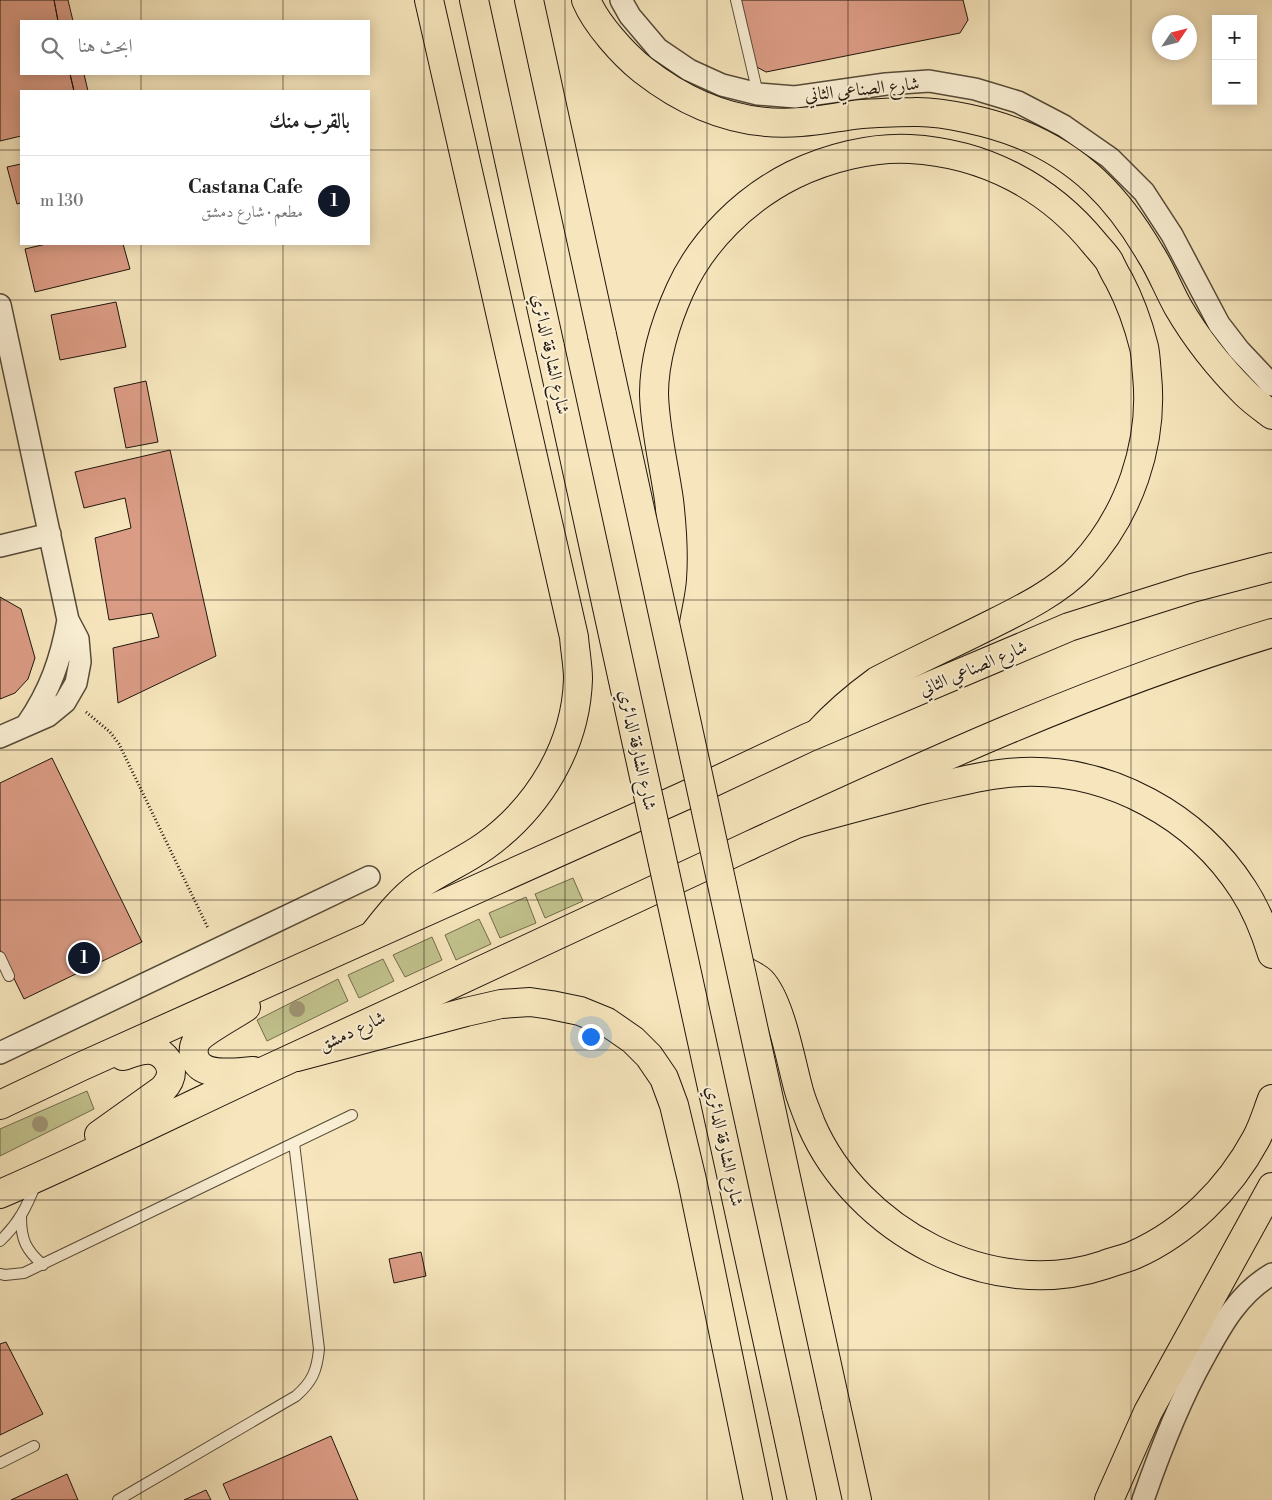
<!DOCTYPE html>
<html lang="ar">
<head>
<meta charset="utf-8">
<style>
	:root { --surface:#fff; --page:#f2f2f2; --text:#222; --muted:#767676; --line:#e0e0e0; --accent:#111827 }
	body { margin:0; font-family:"Libre Bodoni",Amiri,serif; background:var(--page); color:var(--text); direction:rtl }
	.controls { position:absolute; right:15px; top:15px; display:grid; overflow:hidden; border-radius:0px; box-shadow:0 2px 12px #0003 }
	.controls button { width:45px; height:45px; display:grid; place-items:center; padding:0; border:0; border-bottom:1px solid var(--line); background:var(--surface); color:var(--text); font:25px sans-serif }
	.compass { position:absolute; left:1152px; top:15px; width:45px; height:45px; border-radius:50%; background:var(--surface); box-shadow:0 2px 12px #0003; rotate:55deg }
	.you { position:absolute; left:590px; top:1036px; width:18px; height:18px; margin:-12px; border:4px solid #fff; border-radius:50%; background:#1a73e8; box-shadow:0 0 0 8px #1a73e833 }
	.badge { display:grid; place-items:center; width:32px; height:32px; border-radius:50%; background:var(--accent); color:#fff; font-size:16px; font-weight:700 }
	.pin { position:absolute; translate:-50% -50%; border:2px solid #fff; box-shadow:0 1px 5px #0006 }
	.list { margin:0; padding:0; list-style:none }
	h2 { display:flex; justify-content:space-between; align-items:center; height:65px; margin:0; padding:0 20px; font-size:21px }
	h2 small { font-size:16px; font-weight:400; color:var(--muted) }
	.list li { display:grid; grid-template-columns:32px 1fr auto; gap:15px; align-items:center; box-sizing:border-box; height:90px; padding:0 20px; border-top:1px solid var(--line) }
	.list b { display:block; font-size:19px; white-space:nowrap }
	.list p { margin:0; font-size:16px; white-space:nowrap; color:var(--muted) }
	.list em { font-size:16px; font-style:normal; color:var(--muted) }
	.icon { flex:none; width:28px; height:28px; fill:none; stroke:currentColor; stroke-width:2; stroke-linecap:round; stroke-linejoin:round }
	.map { position:relative; flex:none; width:1272px; height:1500px; overflow:hidden; direction:ltr }
	.search { position:absolute; background:var(--surface); box-shadow:0 2px 12px #0003; left:20px; top:20px; width:350px; height:55px; display:flex; align-items:center; gap:12px; box-sizing:border-box; padding:0 18px; border-radius:0px; color:var(--muted); font-size:19px }
	.panel { position:absolute; background:var(--surface); box-shadow:0 2px 12px #0003; left:20px; top:90px; width:350px; height:155px; border-radius:0px; direction:rtl }
	.map>svg:first-child { display:block }
</style>
</head>
<body>
<div class="map">
<svg width="1272" height="1500" viewBox="0 0 1272 1500">
	<rect width="100%" height="100%" fill="#f7e6bd"/>
	<filter id="stains"><feTurbulence type="fractalNoise" baseFrequency=".004" numOctaves="4"/><feColorMatrix values="0 0 0 0 .2 0 0 0 0 .09 0 0 0 0 .02 0 0 0 .5 -.17"/></filter>
	<radialGradient id="worn" r=".72"><stop offset=".6" stop-color="#630" stop-opacity="0"/><stop offset="1" stop-color="#630" stop-opacity=".3"/></radialGradient>
	<path fill="#c2c38e" stroke="#726d4d" d="M573,878L583,901L545,918L535,894Z
		M526,897L536,923L500,938L489,913Z
		M479,919L491,944L456,960L445,935Z
		M432,937L442,960L405,977L393,955Z
		M383,959L394,981L359,998L348,975Z
		M338,979L348,1001L267,1041L257,1020Z
		M87,1091L94,1109L0,1156V1129Z"/>
	<path fill="#db9c85" stroke="#21170c" d="M0,0H54L58,21H21V74H70L74,91H21V136L0,141Z
		M54,0H68L73,21H58Z
		M738,0H963L968,20L960,33L766,72L753,65Z
		M70,74H84L88,91H74Z
		M21,164V203L17,204L7,167Z
		M46,244H123L130,269L35,292L25,249Z
		M116,302L126,347L60,360L51,315Z
		M146,381L158,442L126,448L114,388Z
		M170,450L216,656L118,703L113,648L159,637L152,613L109,620L95,538L131,528L125,498L84,508L75,472Z
		M0,597L21,609L35,658L28,679L15,693L0,699Z
		M52,758L142,942L24,999L0,950V783Z
		M421,1252L426,1276L394,1283L389,1259Z
		M6,1342L43,1414L0,1435V1344Z
		M331,1436L358,1500H230L223,1484Z
		M67,1474L78,1500H11Z
		M206,1490L211,1500H184Z"/>
	<g fill="none" stroke-linecap="round" stroke-linejoin="round">
		<g stroke="#564b38" stroke-width="12">
			<path id="service" d="M736,0L758,94
				M0,957L9,976
				M21,1217C21,1240 26,1250 43,1265
				M0,1241C18,1224 27,1207 36,1183
				M0,1274L5,1275L24,1273L352,1115
				M0,1463L34,1446
				M118,1500L296,1396C312,1382 317,1371 319,1349L294,1143"/>
		</g>
		<g stroke="#564b38" stroke-width="24">
			<path id="minor" d="M621,0L630,16L658,49L689,70L722,85L758,94L795,97L886,84L929,81L975,89L1018,102L1064,126L1110,158L1144,192L1172,235L1219,324L1239,350L1272,385
				M0,305L68,620L78,639L80,662L76,683L65,702L48,716L0,737
				M0,546L50,534
				M27,724C50,691 61,659 68,620
				M0,1053L369,877
				M1143,1500C1160,1451 1178,1404 1203,1359C1221,1326 1238,1294 1272,1274"/>
		</g>
		<g stroke="#21170c" stroke-width="30">
			<path id="primary" d="M246,1007C236,1014 204,1031 197,1040C194,1045 193,1050 194,1055C198,1079 235,1072 253,1071
				M0,1105L80,1067L684,796L807,738L1069,627L1192,588L1272,567
				M99,1135L162,1090C167,1085 171,1079 171,1072C171,1061 161,1051 151,1050C141,1049 132,1053 123,1056
				M0,1194C90,1155 178,1111 266,1070C425,997 583,923 742,849C915,769 1089,688 1272,633"/>
		</g>
		<g stroke="#21170c" stroke-width="30">
			<path id="motorway" d="M474,0L550,347
				M529,0L602,335
				M586,0C596,24 623,54 643,70C689,106 742,127 801,122C821,121 841,116 862,114C879,113 897,112 914,112C943,111 993,123 1020,134C1080,158 1118,198 1150,253C1161,270 1168,289 1178,307C1196,338 1220,368 1245,393C1253,401 1263,408 1272,415
				M665,621C667,607 671,593 672,579C674,553 672,526 669,500C664,465 655,430 654,394C654,360 666,321 680,290C702,241 745,199 793,175C828,158 871,147 910,149C984,153 1049,187 1095,244C1100,250 1105,255 1109,261C1112,267 1115,274 1119,280C1130,301 1138,323 1144,347C1146,356 1146,366 1147,375C1154,444 1129,515 1082,566C1058,592 1018,611 986,627C950,645 913,662 877,681C855,697 837,712 818,733
				M799,823C841,811 884,800 926,789C958,782 990,773 1023,772C1110,769 1196,816 1243,889C1256,909 1265,931 1272,954
				M373,935C387,917 401,899 420,885C440,871 464,861 485,846C539,807 576,746 578,679C578,665 575,651 574,637L429,0
				M741,969C747,973 756,976 761,981C781,1002 791,1063 799,1091C802,1102 807,1113 811,1124C857,1231 991,1303 1104,1265C1114,1261 1125,1259 1134,1255C1186,1232 1229,1189 1256,1139C1263,1126 1267,1112 1272,1099
				M297,1057L466,1012L501,1004L530,1002L551,1005L580,1011L607,1022L633,1040L649,1056L664,1078L674,1105L692,1180L758,1500
				M836,1406L857,1500
				M785,1421L802,1500
				M1109,1500L1148,1412L1272,1187"/>
		</g>
		<path stroke="#21170c" stroke-width="3" stroke-dasharray="1 2.5" stroke-linecap="butt" d="M86,712L110,732L119,744L208,928"/>
		<use href="#service" stroke="#faefd4" stroke-width="10"/>
		<use href="#minor" stroke="#faefd4" stroke-width="21"/>
		<use href="#primary" stroke="#f7e6bd" stroke-width="28"/>
		<use href="#motorway" stroke="#f7e6bd" stroke-width="28"/>
		<g stroke="#21170c" stroke-width="30" stroke-linecap="butt">
			<path id="motorway-bridge" d="M602,335L836,1406
				M550,347L785,1421"/>
		</g>
		<use href="#motorway-bridge" stroke="#f7e6bd" stroke-width="28"/>
	</g>
	<g fill="#a09575">
		<circle cx="297" cy="1009" r="8"/>
		<circle cx="40" cy="1124" r="8"/>
	</g>
	<path fill="none" stroke="#21170c" stroke-width="1" stroke-opacity="0.55" d="M141,0V21M283,0V21M424,0V1500M565,0V1500M707,0V1500M848,0V1500M989,0V1500M1131,0V1500M141,74V91M283,74V91M0,150H21M369,150H1272M141,244V1500M283,244V1500M0,300H1272M0,450H1272M0,600H1272M0,750H1272M0,900H1272M0,1050H1272M0,1200H1272M0,1350H1272"/>
	<g text-anchor="middle" stroke-width="4" stroke-linejoin="round" paint-order="stroke">
		<g font-size="18" fill="#21170c" stroke="#faefd4">
			<text transform="translate(862 89) rotate(-6)" y="6">شارع الصناعي الثاني</text>
			<text transform="translate(551 354) rotate(78)" y="6">شارع الشارقة الدائري</text>
			<text transform="translate(973 668) rotate(-23)" y="6">شارع الصناعي الثاني</text>
			<text transform="translate(638 750) rotate(78)" y="6">شارع الشارقة الدائري</text>
			<text transform="translate(352 1031) rotate(-25)" y="6">شارع دمشق</text>
			<text transform="translate(725 1146) rotate(78)" y="6">شارع الشارقة الدائري</text>
		</g>
	</g>
	<rect width="100%" height="100%" filter="url(#stains)"/>
	<rect width="100%" height="100%" fill="url(#worn)"/>
</svg>
<div class="controls">
<button>+</button>
<button>−</button>
</div>
<svg class="compass" viewBox="-18 -18 36 36"><path d="M0-13l5 13h-10z" fill="#e53935"/><path d="M0 13l5-13h-10z" fill="#767676"/></svg>
<div class="you"></div>
<div class="pin badge" style="left:84px;top:958px">1</div>
<div class="search"><svg class="icon" aria-label="search" viewBox="0 0 24 24"><circle cx="10" cy="10" r="6"/><path d="M15 15l6 6"/></svg>ابحث هنا</div>
<section class="panel">
<h2>بالقرب منك<small></small></h2>
<ul class="list">
<li><span class="badge">1</span><div><b>Castana Cafe</b><p>مطعم · شارع دمشق</p></div><em>130 m</em></li>
</ul>
</section>
</div>
</body>
</html>
